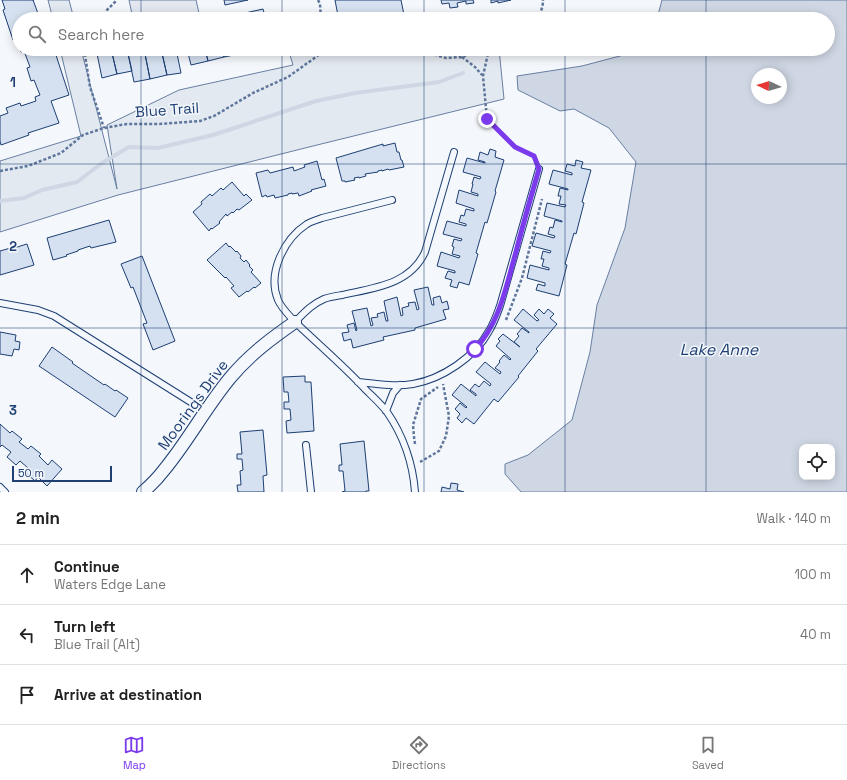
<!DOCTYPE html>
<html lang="en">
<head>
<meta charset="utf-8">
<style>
	:root { --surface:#fff; --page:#f2f2f2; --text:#222; --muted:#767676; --line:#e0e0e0; --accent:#7c3aed }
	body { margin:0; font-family:"Space Grotesk",sans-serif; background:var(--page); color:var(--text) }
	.controls { position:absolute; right:12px; bottom:12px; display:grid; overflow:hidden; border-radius:8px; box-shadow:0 2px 10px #0003 }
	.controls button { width:36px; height:36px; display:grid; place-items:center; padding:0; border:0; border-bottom:1px solid var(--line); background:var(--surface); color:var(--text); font:20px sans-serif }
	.compass { position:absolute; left:751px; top:68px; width:36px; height:36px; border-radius:50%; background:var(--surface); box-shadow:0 2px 10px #0003; rotate:274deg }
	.scale { position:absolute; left:12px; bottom:10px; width:100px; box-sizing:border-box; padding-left:4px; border:2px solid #1d3f73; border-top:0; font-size:11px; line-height:14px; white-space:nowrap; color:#1d3f73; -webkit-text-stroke:3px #f4f7fb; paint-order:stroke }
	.stop { position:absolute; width:12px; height:12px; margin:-9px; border:3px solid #7c3aed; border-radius:50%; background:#fff }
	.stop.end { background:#7c3aed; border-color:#fff; box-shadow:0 1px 4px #0008 }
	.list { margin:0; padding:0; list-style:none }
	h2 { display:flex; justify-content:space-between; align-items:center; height:52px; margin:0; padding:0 16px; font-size:17px }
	h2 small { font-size:13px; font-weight:400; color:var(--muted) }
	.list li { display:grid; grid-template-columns:26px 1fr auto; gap:12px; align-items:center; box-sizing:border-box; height:60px; padding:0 16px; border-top:1px solid var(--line) }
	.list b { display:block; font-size:15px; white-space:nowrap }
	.list p { margin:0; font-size:13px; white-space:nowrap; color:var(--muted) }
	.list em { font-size:13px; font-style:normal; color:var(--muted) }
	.icon { flex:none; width:22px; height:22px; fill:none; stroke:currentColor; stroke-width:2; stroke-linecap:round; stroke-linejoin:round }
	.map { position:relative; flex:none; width:847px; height:492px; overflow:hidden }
	.search { position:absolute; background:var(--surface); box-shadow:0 2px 10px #0003; left:12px; right:12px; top:12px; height:44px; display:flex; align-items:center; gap:10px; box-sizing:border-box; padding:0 14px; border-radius:22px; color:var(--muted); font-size:15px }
	.sheet { height:232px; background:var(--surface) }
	nav { display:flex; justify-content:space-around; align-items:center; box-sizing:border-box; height:56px; border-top:1px solid var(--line); background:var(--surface); font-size:11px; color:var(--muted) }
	nav a { display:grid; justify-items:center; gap:2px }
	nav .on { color:var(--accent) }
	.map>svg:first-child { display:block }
</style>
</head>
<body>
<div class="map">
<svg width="847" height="492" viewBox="0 0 847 492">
	<rect width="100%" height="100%" fill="#f4f7fb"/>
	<path fill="#e3e9f0" stroke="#687fa3" d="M48,0H69L74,19H53Z
		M60,49H81L117,189L107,125L179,90L293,65L290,55L296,49H499L504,99L313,146L118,195L0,232V161L81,136Z"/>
	<path fill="#e3e8f0" stroke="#687fa3" d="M129,0H196L199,13L173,19H133Z"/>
	<path fill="#cfd7e4" stroke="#687fa3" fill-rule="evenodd" d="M662,0H847V492H521L505,474V464L528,455L572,420L590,352L597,305L625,228L636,162L609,128L574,109L560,111L518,90L517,76L582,66L635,52L638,49H828V19H657ZM757,74H781V98H757ZM802,447H832V477H802Z"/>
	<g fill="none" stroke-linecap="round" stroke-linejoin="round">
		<path stroke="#cfd7e4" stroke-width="4" d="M0,201L24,198L42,190L77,182L102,163L129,147L158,148L213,135L316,101L355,93L439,82L463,73"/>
	</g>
	<path fill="#d5e0f0" stroke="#1d3f73" d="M2,0H34H33L40,19H19V46L17,39L13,40L3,10L5,9Z
		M224,0H248L225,5Z
		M335,0H401L404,15L397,17L396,14L389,15L390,19H372V17L364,19L363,18L356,19L355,15L348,17L347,14L338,16Z
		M441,0H473L474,3L466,4V1L457,3L458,7L450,8L449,3L442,4Z
		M491,0H511L498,3V1L491,3Z
		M263,9L266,19H247L245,13Z
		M245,13L247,19H231L230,17Z
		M20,49H54L69,95L51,101L59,123L28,133L29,135L1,145L0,141V116L8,113L6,108L20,103L21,106L36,101L35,97L40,95L34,80L31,81L27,68L30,67L24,51L21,52Z
		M96,49H111L117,74L102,78Z
		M111,49H127L132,71L117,74Z
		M127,49H144L150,79L134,82Z
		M144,49H161L167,75L150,79Z
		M161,49H176L181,73L167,75Z
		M187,49H205L208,61L191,65Z
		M205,49H222L224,57L208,61Z
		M222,49H238L239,54L224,57Z
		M238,49H254V50L239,54Z
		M395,143L397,152H399L401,160H402L404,167L389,170L388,169L382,171V170L378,171V172L365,174L366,176L359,178V177L354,178L355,180L345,182V181H342L336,158L383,144V146Z
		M490,149L496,151L495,157L504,160L495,191L496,192L487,223L485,222L476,253L478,254L469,285L459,282L457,288L450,286L452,280L445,278L448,271L455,273V271L437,266L441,252L459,258L460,256L452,254L454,247L452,246L454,239L461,241L462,239L443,234L447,221L466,226V224L459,222L461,215L464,216L466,209L474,211V209L456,203L459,190L478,196V194L471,192L473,184H472L474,177L480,179L481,177L463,172L467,158L485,163V162L478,160L480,152L488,155Z
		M576,160L583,162L581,168L591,170L582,202L584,203L576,234L574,233L565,264L567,265L559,296L536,290L538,284L545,286V283L527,278L530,265L549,270V268L542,266L544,259H541L543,251L550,253L551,251L532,246L536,233L554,238L555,236L548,234L550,227L553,228L555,220L562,222V221L544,216L547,203L565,207L566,205L559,204L561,196H558L560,188L568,190V189L549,184L553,170L572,175V173L565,171L567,164L575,166Z
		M317,161L322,180L324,179L326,186L311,190L312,191L299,196L298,193L292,194V193L288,194V195L275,198L274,195L267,197L266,195L262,197L256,173L268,170L270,173L293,167L294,171L305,167L304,165Z
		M232,182L244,196L246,194L252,200L239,210L237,209L233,213L232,212L227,216L226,214L219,222L220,223L212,229L211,228L209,231L193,212L202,204L201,202L210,194L212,196L221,188L223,190Z
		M109,220L116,242L91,248L90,246L78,250V251L66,255L67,256L53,260L47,238Z
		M226,243L229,247L230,246L236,252L237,251L241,256L240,258L244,262L246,260L250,265L249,266L253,270L251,272L261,283L255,288L254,287L248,292L247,291L239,297L231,288L234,286L226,277L225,278L207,260Z
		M27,244L34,265L0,275V251L14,247V248Z
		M142,256L175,341L153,350L143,324L147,323L133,287L131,288L121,264Z
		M428,287L432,305H434L433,298L440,296L442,303L447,301L449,309L443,310L446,319L415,328V330L383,337L384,340L353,348L351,339L344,341L342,333L349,332L347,325L354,323L356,331L357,330L352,311L367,308L371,326L373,325L371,318L378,317L377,314L384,312L386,321H388L384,301L397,297L401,316L403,315L402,308L409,306L408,303L415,302L417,310L419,309L414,290Z
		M523,309L537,321L539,320L534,315L539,309L544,314L548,309L554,314L550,318L557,324L536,349L538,351L518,376L519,377L498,402L494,399L474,424L466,418L462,423L457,418L460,414L455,409L460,403L466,408L467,407L452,395L461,384L476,396V394L470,390L475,384L479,387L484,381L490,386L491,384L476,372L485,362L500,374L501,372L495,368L500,362L499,361L504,355L510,360L511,359L496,346L500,341L498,339L503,334L520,347L514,342L519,336L517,334L522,328L529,333V332L514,320Z
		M0,332L16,335L15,341L20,342L19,350L14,349L12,356L0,354Z
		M52,347L73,362L72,363L104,385L105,384L115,391L116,390L128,398L115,417L39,366Z
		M305,376V382H311L314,431L287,433L286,421L291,420L290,409H284V402H289L288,392H284L283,377Z
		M0,424L10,433L12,431L22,439L19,442L28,449L31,446L41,454L39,456L48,465L52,460L62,469L47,486L38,477L35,481L25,472L28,468L20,461L16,465L7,457L11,452L2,445L0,447Z
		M263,430L267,475L263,476L264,492H238L237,485H241L240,471L243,470L242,459H237V454H242L240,432Z
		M364,441L369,491H366V492H342L345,491L343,471H339V465H342L340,444Z
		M451,483L458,484L457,490L464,492H441L442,487L450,489Z"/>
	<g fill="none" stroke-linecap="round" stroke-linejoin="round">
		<g stroke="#1d3f73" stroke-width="8">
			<path id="service" d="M392,200L322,218C317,220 312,221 307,224C284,239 267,273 278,300C282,309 289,315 295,322C319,345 344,366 366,390C373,397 381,404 387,412C403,435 413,464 415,492
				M0,303L38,310L54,316L205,411
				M295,322C304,313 312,304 324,299C329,297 336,296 342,295C373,288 410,285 425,252L454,152
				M358,382C376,384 395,387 413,384C442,379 475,357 489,331C494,323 497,314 500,306L539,169
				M386,411L393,393L400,385
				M306,445L311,492
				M0,487L5,492"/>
		</g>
		<g stroke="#1d3f73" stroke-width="14">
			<path id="minor" d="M143,492C151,485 158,478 164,470C188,441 206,407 230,378C249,355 272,338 295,322"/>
		</g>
		<path stroke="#5e769c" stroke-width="2.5" stroke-dasharray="3 2" stroke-linecap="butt" d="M318,0L320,4L321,19
			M101,19L107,10L117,0
			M536,19C541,13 543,7 543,0
			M84,49L90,87L104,128
			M415,49L446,58L462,57L480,49
			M489,49L483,76L487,119L515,147L534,156L536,161
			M462,57L475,67L482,75
			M0,171L28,166L61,153L83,135L104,128L127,124H159L200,121L214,116L253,93L288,77L327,49
			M506,320L522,278L542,199
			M415,444L414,437L413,425L421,399L438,387
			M420,462L439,451L446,436L449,416L443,384"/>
		<use href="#service" stroke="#f4f7fb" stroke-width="6"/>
		<use href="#minor" stroke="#f4f7fb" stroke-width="12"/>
	</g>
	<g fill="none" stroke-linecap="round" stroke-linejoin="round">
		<path stroke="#7c3aed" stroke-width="5" d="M475,349C500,323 506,286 516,252C523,224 531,197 539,169L534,156L515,147L487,119"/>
	</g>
	<path fill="none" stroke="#1d3f73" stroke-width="1" stroke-opacity="0.55" d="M141,0V19M282,0V19M424,0V19M565,0V19M706,0V19M141,49V492M282,49V492M424,49V492M565,49V492M706,49V492M0,164H847M0,328H847"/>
	<g text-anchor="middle" stroke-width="3" stroke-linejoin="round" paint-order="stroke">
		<g font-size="15" fill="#1d3f73" stroke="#f4f7fb">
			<text transform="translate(167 110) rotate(-4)" y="5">Blue Trail</text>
			<text transform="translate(193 405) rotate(-54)" y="5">Moorings Drive</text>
		</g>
		<g font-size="16" font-style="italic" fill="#1d3f73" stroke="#f4f7fb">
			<text x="719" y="355">Lake Anne</text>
		</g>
	</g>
	<g font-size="13" text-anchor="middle" font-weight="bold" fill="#1d3f73" stroke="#f4f7fb" stroke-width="3" stroke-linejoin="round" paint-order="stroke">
		<text x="13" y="87">1</text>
		<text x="13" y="251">2</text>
		<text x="13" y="415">3</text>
	</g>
</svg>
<div class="controls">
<button><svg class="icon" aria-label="locate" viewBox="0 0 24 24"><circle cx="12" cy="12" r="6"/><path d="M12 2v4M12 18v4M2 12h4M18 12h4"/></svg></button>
</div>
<svg class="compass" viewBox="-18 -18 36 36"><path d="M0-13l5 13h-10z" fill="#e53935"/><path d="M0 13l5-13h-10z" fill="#767676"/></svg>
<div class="scale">50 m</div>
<div class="stop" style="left:475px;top:349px"></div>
<div class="stop end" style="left:487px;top:119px"></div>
<div class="search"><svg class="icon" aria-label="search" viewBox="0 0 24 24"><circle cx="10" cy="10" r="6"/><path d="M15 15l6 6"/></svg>Search here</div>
</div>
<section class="sheet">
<h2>2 min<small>Walk · 140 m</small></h2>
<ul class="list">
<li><svg class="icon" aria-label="ahead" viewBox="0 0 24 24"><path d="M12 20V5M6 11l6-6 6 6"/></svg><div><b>Continue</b><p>Waters Edge Lane</p></div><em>100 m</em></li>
<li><svg class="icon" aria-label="left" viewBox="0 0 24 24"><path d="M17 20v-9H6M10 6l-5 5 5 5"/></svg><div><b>Turn left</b><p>Blue Trail (Alt)</p></div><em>40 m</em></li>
<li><svg class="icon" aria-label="arrive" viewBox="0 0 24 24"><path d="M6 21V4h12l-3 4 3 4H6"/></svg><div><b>Arrive at destination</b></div></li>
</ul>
</section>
<nav>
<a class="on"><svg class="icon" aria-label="map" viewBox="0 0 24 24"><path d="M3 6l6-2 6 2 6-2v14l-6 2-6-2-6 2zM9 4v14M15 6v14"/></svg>Map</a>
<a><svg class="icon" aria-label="directions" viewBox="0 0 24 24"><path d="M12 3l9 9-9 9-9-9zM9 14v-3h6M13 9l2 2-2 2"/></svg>Directions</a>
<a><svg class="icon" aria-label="saved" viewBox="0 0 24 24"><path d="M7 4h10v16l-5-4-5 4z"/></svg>Saved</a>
</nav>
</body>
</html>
